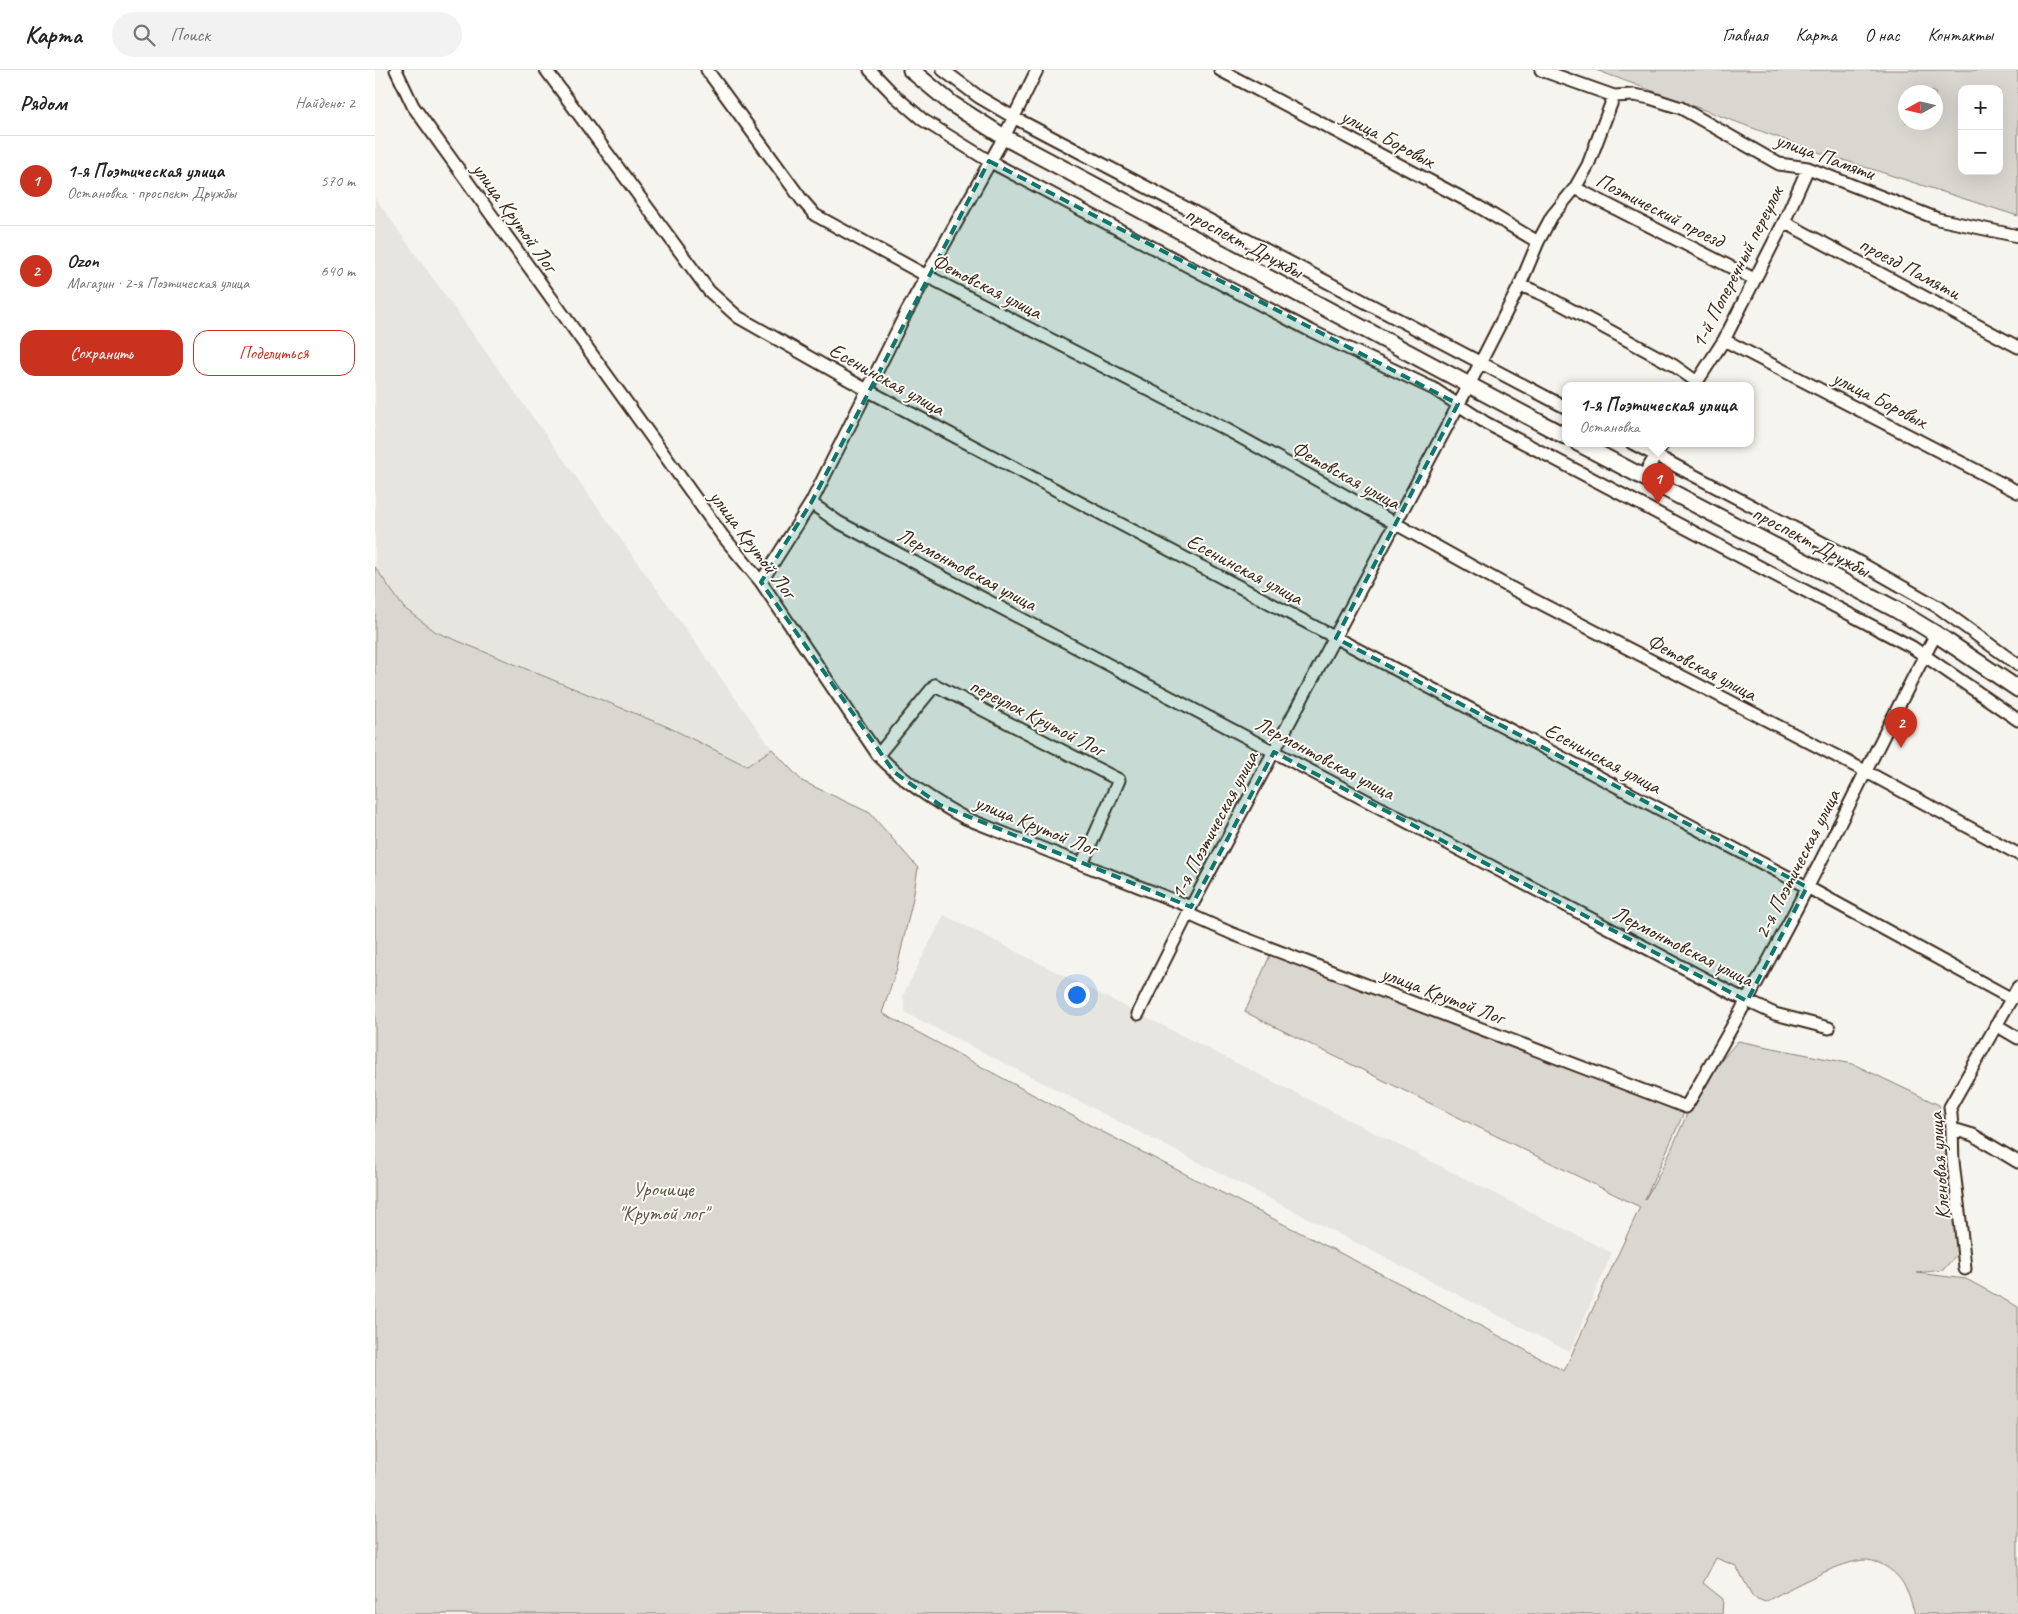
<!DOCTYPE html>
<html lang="ru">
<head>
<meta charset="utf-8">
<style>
	:root { --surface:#fff; --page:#f2f2f2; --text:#222; --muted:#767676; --line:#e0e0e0; --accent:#c8321e }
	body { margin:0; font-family:Caveat,sans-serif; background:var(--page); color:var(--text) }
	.controls { position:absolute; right:15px; top:15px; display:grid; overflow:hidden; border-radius:10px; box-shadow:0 5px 20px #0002 }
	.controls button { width:45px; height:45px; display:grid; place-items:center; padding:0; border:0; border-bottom:1px solid var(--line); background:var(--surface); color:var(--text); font:25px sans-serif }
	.compass { position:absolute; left:1523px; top:15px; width:45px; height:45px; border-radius:50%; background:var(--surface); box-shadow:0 5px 20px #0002; rotate:262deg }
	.you { position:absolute; left:701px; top:924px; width:18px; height:18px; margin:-12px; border:4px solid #fff; border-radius:50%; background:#1a73e8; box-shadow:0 0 0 8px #1a73e833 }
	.badge { display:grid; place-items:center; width:32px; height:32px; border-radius:50%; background:var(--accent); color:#fff; font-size:16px; font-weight:700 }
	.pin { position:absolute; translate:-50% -41px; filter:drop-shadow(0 1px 2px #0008) }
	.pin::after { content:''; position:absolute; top:26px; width:18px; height:15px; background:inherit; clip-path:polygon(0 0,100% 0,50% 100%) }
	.popup { position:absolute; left:1187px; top:312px; width:192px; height:65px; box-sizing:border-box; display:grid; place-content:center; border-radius:10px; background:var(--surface); filter:drop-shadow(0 1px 4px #0005); font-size:16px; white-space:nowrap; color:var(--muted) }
	.popup b { font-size:19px; color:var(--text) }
	.popup::after { content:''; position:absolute; left:50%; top:100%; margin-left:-10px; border:10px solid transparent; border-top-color:var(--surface) }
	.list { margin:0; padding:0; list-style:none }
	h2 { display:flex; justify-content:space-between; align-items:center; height:65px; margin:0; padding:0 20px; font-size:21px }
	h2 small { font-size:16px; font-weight:400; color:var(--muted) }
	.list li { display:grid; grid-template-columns:32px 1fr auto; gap:15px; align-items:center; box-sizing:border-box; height:90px; padding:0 20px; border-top:1px solid var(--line) }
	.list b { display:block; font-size:19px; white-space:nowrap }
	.list p { margin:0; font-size:16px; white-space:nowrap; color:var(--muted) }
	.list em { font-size:16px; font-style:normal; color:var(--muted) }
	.actions { display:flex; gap:10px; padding:15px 20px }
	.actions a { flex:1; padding:11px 0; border:1px solid var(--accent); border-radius:15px; text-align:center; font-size:18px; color:var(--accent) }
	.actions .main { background:var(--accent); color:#fff }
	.icon { flex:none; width:28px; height:28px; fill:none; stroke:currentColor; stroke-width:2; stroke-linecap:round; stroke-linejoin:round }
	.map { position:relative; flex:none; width:1643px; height:1544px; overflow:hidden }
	header { display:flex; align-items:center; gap:30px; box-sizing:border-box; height:70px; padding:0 25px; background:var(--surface); border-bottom:1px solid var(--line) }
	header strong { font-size:24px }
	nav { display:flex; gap:28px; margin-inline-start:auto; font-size:18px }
	.search { width:350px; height:45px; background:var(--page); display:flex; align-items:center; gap:12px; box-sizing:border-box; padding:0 18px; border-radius:28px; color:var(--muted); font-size:19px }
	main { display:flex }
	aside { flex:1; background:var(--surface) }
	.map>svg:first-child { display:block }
</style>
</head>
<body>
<header>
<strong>Карта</strong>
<div class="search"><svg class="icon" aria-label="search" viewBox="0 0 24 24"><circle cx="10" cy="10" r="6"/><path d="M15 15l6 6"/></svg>Поиск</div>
<nav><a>Главная</a><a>Карта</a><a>О нас</a><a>Контакты</a></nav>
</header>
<main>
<aside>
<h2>Рядом<small>Найдено: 2</small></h2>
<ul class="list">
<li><span class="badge">1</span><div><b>1-я Поэтическая улица</b><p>Остановка · проспект Дружбы</p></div><em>570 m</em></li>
<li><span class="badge">2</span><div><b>Ozon</b><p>Магазин · 2-я Поэтическая улица</p></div><em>640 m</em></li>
</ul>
<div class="actions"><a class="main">Сохранить</a><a>Поделиться</a></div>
</aside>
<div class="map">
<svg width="1643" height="1544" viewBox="0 0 1643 1544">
	<rect width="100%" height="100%" fill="#f5f4ee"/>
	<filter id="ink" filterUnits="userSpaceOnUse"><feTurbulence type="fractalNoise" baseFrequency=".02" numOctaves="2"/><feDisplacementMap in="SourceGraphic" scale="10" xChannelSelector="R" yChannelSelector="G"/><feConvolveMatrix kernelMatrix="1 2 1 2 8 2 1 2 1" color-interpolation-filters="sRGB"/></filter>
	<g filter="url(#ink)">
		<path fill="#e7e5df" d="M0,128L397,679L372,696L293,657L61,562L29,538L0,497Z
			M569,845L1237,1183L1195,1282L531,943L528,925Z"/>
		<path fill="#dad6d0" stroke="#8a8077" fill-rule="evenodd" d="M1221,0H1643V146L1437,80ZM1587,19H1624V101H1587ZM1530,22H1560V52H1530Z
			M0,497L29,538L61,562L293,657L372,696L397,679L427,711L495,743L543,798L538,828L522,898L507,943L720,1058L1063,1233L1189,1301L1265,1137L870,942L896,883L1311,1038L1270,1129C1288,1101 1300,1070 1314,1040C1327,1015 1344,992 1363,971L1478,994L1564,1035L1573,1071L1582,1184L1568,1200L1542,1203L1591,1209L1643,1237V1544H1540C1537,1535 1534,1524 1529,1515C1523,1503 1506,1491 1492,1490C1469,1489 1411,1520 1390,1532L1378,1527L1361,1496L1341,1488L1328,1513L1348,1529L1347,1544H0Z"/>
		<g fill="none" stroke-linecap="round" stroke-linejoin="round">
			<g stroke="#3b2a1e" stroke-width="15">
				<path id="minor" d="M21,0L38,36L347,465L386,512L503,685C528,711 558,731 590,748L816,837
					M171,0L334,221L363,247L492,320L1432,817L1637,929
					M332,0L427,130L440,145L552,206L856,362L1136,518L1490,701L1643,784
					M495,0L520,26L548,50L614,91L932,259L1059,319L1111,353L1537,577L1643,650
					M568,0L604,27L638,47L1190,337
					M845,0L1104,137L1163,172
					M1166,0L1239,26L1259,25L1275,28L1306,38L1404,94L1433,98L1563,149L1643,166
					M1200,118L1379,209
					M1409,152L1643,277
					M1145,215L1169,225L1298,295L1322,312
					M1349,270L1643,422
					M1320,315L1349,270L1409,152L1433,98
					M1257,373L1482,491L1563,537L1643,595
					M1268,407L1288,373
					M436,433L463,452L1372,931L1400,944L1454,958
					M386,512L436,433L531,243L629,67L662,0
					M503,685L560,615L744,710L707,794
					M813,844L858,864L1311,1037C1353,965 1394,892 1432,818C1476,733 1516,648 1561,564
					M763,944L816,837L1094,315L1145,215L1163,172L1177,146L1200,118L1213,95L1239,26
					M1621,955L1643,968
					M1578,1059L1598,1065L1643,1092
					M1590,1199C1587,1163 1582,1127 1578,1091C1577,1073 1578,1055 1575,1037L1643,917"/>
			</g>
			<g stroke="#3b2a1e" stroke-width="19">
				<path id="secondary" d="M536,0L577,34L629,67L1190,366
					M1203,373L1520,539L1561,564L1643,619"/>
			</g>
			<use href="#minor" stroke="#fdfcf7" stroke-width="11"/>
			<use href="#secondary" stroke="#fdfcf7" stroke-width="15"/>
		</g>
	</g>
	<path fill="#0f766e" fill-opacity="0.2" stroke="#0f766e" stroke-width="4" stroke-dasharray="10 6" stroke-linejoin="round" d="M614,91L1083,334L961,568L1432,817L1372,931L899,682L816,837L565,735L519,702L386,512L436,433Z"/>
	<g text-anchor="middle" stroke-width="4" stroke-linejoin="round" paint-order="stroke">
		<g font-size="21" fill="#3b2a1e" stroke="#fdfcf7">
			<text transform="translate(1013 68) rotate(28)" y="7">улица Боровых</text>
			<text transform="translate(1450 86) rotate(20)" y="7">улица Памяти</text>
			<text transform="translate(1285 140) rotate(27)" y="7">Поэтический проезд</text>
			<text transform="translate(140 147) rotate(54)" y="7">улица Крутой Лог</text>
			<text transform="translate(869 172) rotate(28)" y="7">проспект Дружбы</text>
			<text transform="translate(1362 197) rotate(-63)" y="7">1-й Поперечный переулок</text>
			<text transform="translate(1535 198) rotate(28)" y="7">проезд Памяти</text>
			<text transform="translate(612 216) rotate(27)" y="7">Фетовская улица</text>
			<text transform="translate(512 309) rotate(29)" y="7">Есенинская улица</text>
			<text transform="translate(1505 329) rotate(27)" y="7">улица Боровых</text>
			<text transform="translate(971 405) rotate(29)" y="7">Фетовская улица</text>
			<text transform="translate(1436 471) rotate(28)" y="7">проспект Дружбы</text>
			<text transform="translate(378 474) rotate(53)" y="7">улица Крутой Лог</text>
			<text transform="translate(592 499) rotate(28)" y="7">Лермонтовская улица</text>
			<text transform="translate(870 499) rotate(28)" y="7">Есенинская улица</text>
			<text transform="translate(1327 597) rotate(28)" y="7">Фетовская улица</text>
			<text transform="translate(662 647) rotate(27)" y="7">переулок Крутой Лог</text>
			<text transform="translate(950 688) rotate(28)" y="7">Лермонтовская улица</text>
			<text transform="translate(1228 688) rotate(28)" y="7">Есенинская улица</text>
			<text transform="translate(661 755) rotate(22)" y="7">улица Крутой Лог</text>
			<text transform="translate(839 755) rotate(-62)" y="7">1-я Поэтическая улица</text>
			<text transform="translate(1422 794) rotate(-63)" y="7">2-я Поэтическая улица</text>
			<text transform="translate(1308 876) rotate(27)" y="7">Лермонтовская улица</text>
			<text transform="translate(1068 925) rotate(21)" y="7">улица Крутой Лог</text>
			<text transform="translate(1564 1096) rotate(-94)" y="7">Кленовая улица</text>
		</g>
		<g font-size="21" fill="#63554a" stroke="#fdfcf7">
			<text x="288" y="1126">Урочище<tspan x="288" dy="24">"Крутой лог"</tspan></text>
		</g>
	</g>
</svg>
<div class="controls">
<button>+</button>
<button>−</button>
</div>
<svg class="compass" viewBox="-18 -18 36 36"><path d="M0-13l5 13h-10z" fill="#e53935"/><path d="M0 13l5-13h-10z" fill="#767676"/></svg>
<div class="you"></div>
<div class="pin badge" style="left:1283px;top:434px">1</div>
<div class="popup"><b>1-я Поэтическая улица</b>Остановка</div>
<div class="pin badge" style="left:1526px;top:678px">2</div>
</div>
</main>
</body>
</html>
